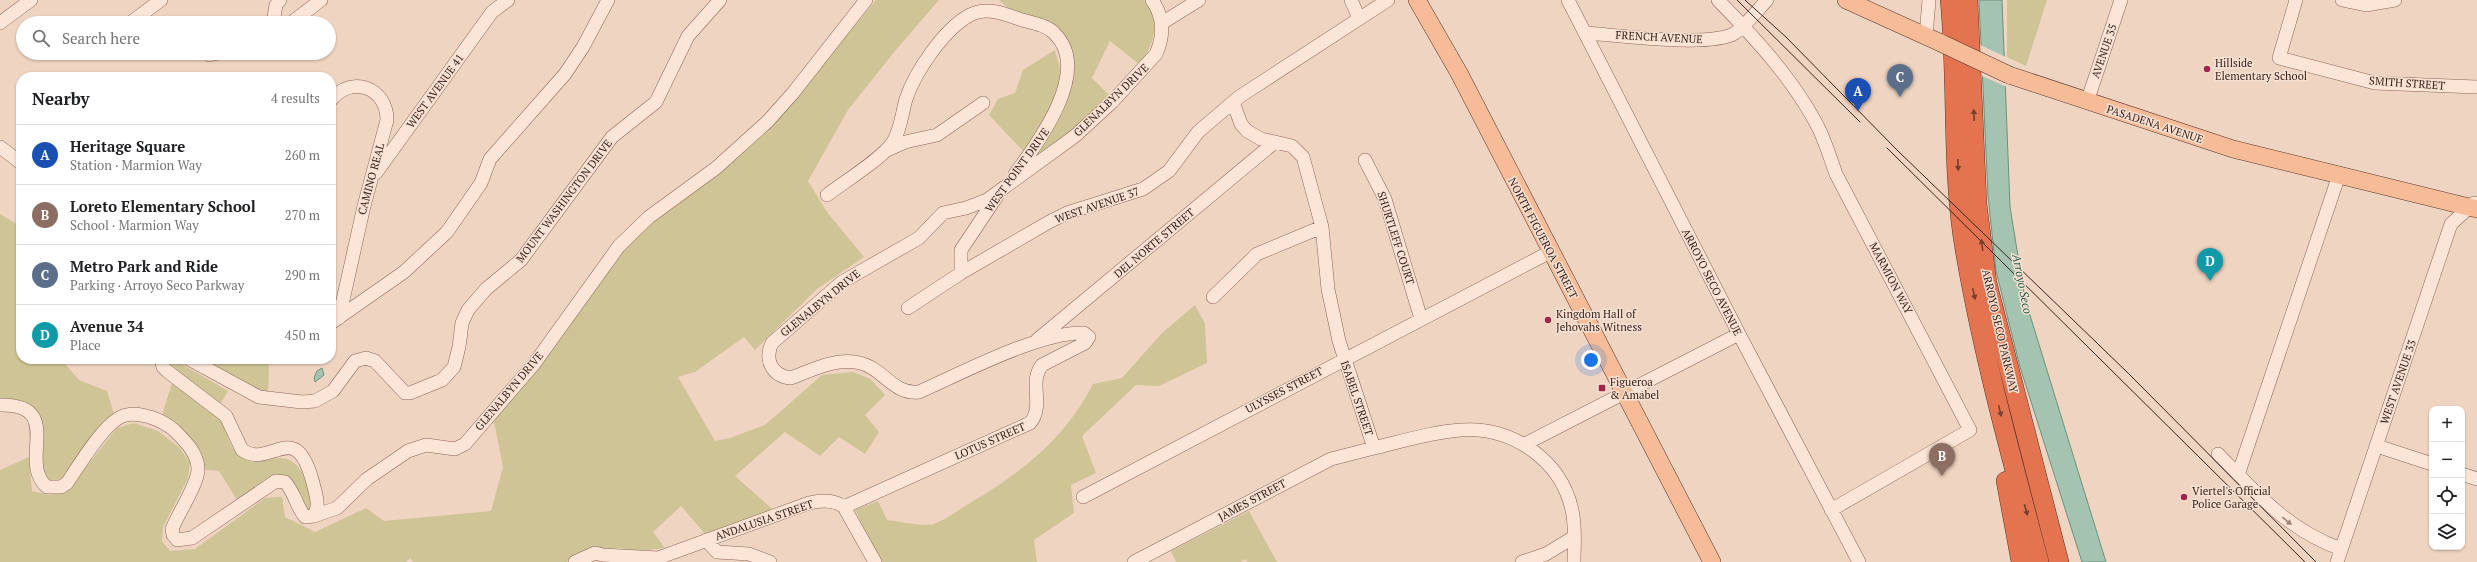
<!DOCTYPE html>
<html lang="en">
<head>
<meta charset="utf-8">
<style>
	:root { --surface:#fff; --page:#f2f2f2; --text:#202124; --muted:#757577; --line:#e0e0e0; --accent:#9e254b }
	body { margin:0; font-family:"PT Serif",serif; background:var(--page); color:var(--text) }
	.controls { position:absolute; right:12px; bottom:12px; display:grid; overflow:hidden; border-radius:8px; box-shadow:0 1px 3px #0004 }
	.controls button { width:36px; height:36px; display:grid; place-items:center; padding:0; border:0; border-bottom:1px solid var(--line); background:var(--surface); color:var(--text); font:20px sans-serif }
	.you { position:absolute; left:1591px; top:360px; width:14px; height:14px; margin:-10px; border:3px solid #fff; border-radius:50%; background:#1a73e8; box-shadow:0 0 0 6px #1a73e833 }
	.badge { display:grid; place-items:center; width:26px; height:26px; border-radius:50%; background:var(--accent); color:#fff; font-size:13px; font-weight:700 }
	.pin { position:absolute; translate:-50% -33px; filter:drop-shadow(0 1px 2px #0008) }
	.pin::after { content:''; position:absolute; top:21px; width:14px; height:12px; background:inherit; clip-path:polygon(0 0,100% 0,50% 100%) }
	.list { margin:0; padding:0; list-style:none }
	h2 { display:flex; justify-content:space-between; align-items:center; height:52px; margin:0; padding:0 16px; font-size:17px }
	h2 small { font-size:13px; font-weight:400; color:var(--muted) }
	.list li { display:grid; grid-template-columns:26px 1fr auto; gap:12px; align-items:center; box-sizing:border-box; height:60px; padding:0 16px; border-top:1px solid var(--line) }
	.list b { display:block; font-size:15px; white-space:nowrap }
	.list p { margin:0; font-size:13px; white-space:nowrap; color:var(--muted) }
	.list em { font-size:13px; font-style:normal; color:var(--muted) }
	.icon { flex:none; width:22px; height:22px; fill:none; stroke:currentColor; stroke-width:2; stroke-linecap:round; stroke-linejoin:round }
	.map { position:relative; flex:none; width:2477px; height:562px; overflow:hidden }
	.search { position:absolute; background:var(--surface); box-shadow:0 1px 3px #0004; left:16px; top:16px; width:320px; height:44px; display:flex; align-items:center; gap:10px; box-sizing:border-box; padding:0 14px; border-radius:22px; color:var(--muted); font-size:15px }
	.panel { position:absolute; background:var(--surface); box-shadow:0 1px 3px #0004; left:16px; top:72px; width:320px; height:292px; border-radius:16px }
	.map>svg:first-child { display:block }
</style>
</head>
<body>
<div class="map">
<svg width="2477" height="562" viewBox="0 0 2477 562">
	<rect width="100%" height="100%" fill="#f0d4c2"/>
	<path fill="#cfc496" d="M876,0H939L895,51L848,110L808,181L827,212L864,257L817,289L755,350L744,337L695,372L678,377L715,441L730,438L765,425L822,375L853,372L870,379L885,395L865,415L879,432L865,454L839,437L820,456L785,432L735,476L772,509L706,535L681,506L653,532L665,548L639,551L619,548L600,549L582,552L566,562H413L410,558L406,562H0V470L29,457L32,491L49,495L68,490L117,428L134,423L158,431L180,448L190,463L188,478L163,527L162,541L170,551L195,549L265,498L282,497L285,517L315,532L366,508L384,521L491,511L503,467L493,417L611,264L637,235L750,147L781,115Z
		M999,0H1144C1148,2 1149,6 1151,11C1160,30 1150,48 1140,65L1110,41L1092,78L1109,95L1073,130L1032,161L1051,133L1068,91L1058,30L1042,19L1009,9Z
		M2007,0H2047L2026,66L2007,57Z
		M1055,50C1056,56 1060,64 1060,71C1061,100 1040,130 1024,152L989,115L998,99L1015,93L1023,70Z
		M0,214L21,227V359H61L79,380L107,391L114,414L61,482H44L24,402L7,398L0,399Z
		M1195,305L1205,324L1207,363L1159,386L1136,385L1082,436L1096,473L1071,485L1074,513L1034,540L1037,562H880L855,510L878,501L887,520C898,521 924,527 933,524C946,520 958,510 970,503C1023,471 1064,440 1093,384L1122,378L1162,333Z
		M173,359L228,391L219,406L169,370L168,361Z
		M199,359L269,364L268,397Z
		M172,383C183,392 214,410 221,420C227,430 228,446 237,453C253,469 262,458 280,458C304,458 314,495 311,513L306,511L301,495L290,481H264L237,500L219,471L203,470L162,415Z
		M1249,511L1277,562H1247L1246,559L1240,562H1176L1171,551Z"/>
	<path fill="#a5c3b1" stroke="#6b927c" d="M1979,0H2002L2010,207L2025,299L2106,562H2082L2020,367L1996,271L1988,196Z
		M322,368L324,375L315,382L314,378L317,371Z"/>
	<path fill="#f0d4c2" d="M1980,45L2006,57L2007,87L1982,76Z"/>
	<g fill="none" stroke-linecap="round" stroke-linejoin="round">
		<g stroke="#8c6458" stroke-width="14">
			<path id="minor" d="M1351,0L1359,18
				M1568,0L1739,334L1859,562
				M1718,0C1755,38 1796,82 1820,131C1826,144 1831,160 1836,174L1970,430L1831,510
				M2296,0L2279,58L2375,83L2477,87
				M2342,0L2366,5L2395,0
				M0,23L31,0
				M130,23L161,0
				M273,23L276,5L280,0
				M291,23L321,0
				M1162,23L1199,0
				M1585,33C1617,35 1711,48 1735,33C1747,24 1757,11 1767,0
				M1926,36L1929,0
				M209,55L219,53
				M331,100C352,74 387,88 387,120L364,206L339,318
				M1233,102L1241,124L1247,131L1261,139L1292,146L1303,157L1322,227L1328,289L1339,341L1374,448C1403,441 1432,432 1461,430C1512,426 1561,460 1572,510C1576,527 1574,545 1574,562
				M2087,102L2121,0
				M0,147L21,163
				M887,150L905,142L937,135L983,103
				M1365,160L1385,199L1421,319
				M376,173L492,12L508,0
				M827,195C844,182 883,158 893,142C901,129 902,113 906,99C915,72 944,29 970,15C987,6 1005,14 1022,20C1033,23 1047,25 1055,34C1092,71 1038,143 1015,174
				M961,273V250L997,196
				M1213,297L1257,254L1322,227
				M908,308L961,273L1049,222L1067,213L1143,189L1169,171L1198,132L1239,97L1388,0
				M331,323L404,272L447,232L481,183L490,159L565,74L583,47L608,0
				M1037,340L1275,142
				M189,359L259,397L302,402L315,401L333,391L355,361L366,358L375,361L405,393H410L442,380L454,367L459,347L462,323L468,310L486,289L521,260L612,137L656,102L688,36L720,0
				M0,405C66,404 17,462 47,487H61L67,483C79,466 106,419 126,415C135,413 141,415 150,417C159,420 167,424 174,430C184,440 197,452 198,468C199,483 178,513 172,529L173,535L177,540L192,538L276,481L285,482C295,493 296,506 305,517L314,516C320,505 316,495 313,483C295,415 272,470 242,450L226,416L167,371L163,367L161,359
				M1525,444L1739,334
				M2377,446L2432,464
				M2218,454C2257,494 2288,530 2341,549
				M2462,474L2477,479
				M2238,475L2339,175
				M1083,497L1550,252
				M844,507L1030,423C1045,406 1028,382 1042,365L1085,343L1089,337L1084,333C1041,331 960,374 919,392C893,395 883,368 860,363C837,357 812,370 791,378C772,376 764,360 772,343L842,282L919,238L943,213L966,208L987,200L1075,136L1112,102L1156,54C1164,36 1164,17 1152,0
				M314,516L337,508L367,479L408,451L426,445L455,449L465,444L534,364L619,246L649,217L716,168L768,121L793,93L866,0
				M706,540L717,552L749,554L770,562
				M575,562L595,553L603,555L658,558L809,503C821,500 834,499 844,507L875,562
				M1134,562L1331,459L1374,448
				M1522,562L1546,554L1574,537
				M2337,562L2451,224L2474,203"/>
		</g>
		<g stroke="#59342d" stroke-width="18">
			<path id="major" d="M1417,0L1459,73L1712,562
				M1846,0L1941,43
				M2009,75L2233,149L2477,209"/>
		</g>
		<g stroke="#59342d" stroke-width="20">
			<path id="highway" d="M1950,0C1958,82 1951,171 1965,250C1983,356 2012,459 2039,562
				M1968,0L1977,204L1987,283L2059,562
				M2006,481L2021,562"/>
		</g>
		<use href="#minor" stroke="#fbe5d6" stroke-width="13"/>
		<use href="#major" stroke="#f6bc98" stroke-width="17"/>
		<use href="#highway" stroke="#e4744f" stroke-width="19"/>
		<path stroke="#3b221d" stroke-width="1" d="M1737,0L1860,122
			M1745,0L1786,37L1897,150L2128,373L2316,562
			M1887,148L2305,562"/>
		<g stroke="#59342d" stroke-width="18" stroke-linecap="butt">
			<path id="major-bridge" d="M1941,43L2009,75"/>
		</g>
		<use href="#major-bridge" stroke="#f6bc98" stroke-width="17"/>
	</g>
	<defs><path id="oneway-solid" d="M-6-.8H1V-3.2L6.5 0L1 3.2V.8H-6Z"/></defs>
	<g fill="#763f2e">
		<use href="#oneway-solid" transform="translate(1974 115) rotate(-92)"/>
		<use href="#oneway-solid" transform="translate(1958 165) rotate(88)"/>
		<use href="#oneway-solid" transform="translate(1982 245) rotate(-97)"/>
		<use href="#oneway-solid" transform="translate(1974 294) rotate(78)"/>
		<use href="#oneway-solid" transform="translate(2000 411) rotate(76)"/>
		<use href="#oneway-solid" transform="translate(2026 510) rotate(75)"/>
	</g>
	<use fill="#9b847a" href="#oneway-solid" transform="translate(2287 521) rotate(39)"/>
	<g fill="#9e254b" stroke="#f7e1d2" stroke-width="1.5">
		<circle cx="2207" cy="69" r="4"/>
		<circle cx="1548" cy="320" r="4"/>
		<rect x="1598" y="384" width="8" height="8" rx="2"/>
		<circle cx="2184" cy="497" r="4"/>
	</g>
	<g text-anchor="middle" stroke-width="3" stroke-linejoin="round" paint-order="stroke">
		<g font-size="11" fill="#3b221d" stroke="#f7e1d2">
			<text transform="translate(1659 37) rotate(3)" y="4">FRENCH AVENUE</text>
			<text transform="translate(2104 51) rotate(-71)" y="4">AVENUE 35</text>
			<text transform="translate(2407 83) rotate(4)" y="4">SMITH STREET</text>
			<text transform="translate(435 91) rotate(-54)" y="4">WEST AVENUE 41</text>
			<text transform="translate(1111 100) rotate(-44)" y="4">GLENALBYN DRIVE</text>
			<text transform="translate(2155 124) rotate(18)" y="4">PASADENA AVENUE</text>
			<text transform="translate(1017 170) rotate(-54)" y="4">WEST POINT DRIVE</text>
			<text transform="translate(371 179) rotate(-75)" y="4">CAMINO REAL</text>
			<text transform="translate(564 201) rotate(-53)" y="4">MOUNT WASHINGTON DRIVE</text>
			<text transform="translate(1097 205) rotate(-19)" y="4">WEST AVENUE 37</text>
			<text transform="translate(1396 238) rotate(72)" y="4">SHURTLEFF COURT</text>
			<text transform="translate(1543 238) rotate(62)" y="4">NORTH FIGUEROA STREET</text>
			<text transform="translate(1154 243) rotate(-40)" y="4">DEL NORTE STREET</text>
			<text transform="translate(1891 278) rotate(62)" y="4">MARMION WAY</text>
			<text transform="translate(1712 282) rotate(63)" y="4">ARROYO SECO AVENUE</text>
			<text transform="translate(820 303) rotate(-39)" y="4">GLENALBYN DRIVE</text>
			<text transform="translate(2000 331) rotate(77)" y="4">ARROYO SECO PARKWAY</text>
			<text transform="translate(2398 382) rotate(-71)" y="4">WEST AVENUE 33</text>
			<text transform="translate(1284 390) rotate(-28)" y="4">ULYSSES STREET</text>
			<text transform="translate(509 391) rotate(-50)" y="4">GLENALBYN DRIVE</text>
			<text transform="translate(1357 398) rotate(71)" y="4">ISABEL STREET</text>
			<text transform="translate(990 441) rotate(-24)" y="4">LOTUS STREET</text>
			<text transform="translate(1252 500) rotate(-28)" y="4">JAMES STREET</text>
			<text transform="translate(764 520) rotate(-19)" y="4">ANDALUSIA STREET</text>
		</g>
		<g font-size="11" fill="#3b221d" stroke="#f7e1d2" text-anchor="start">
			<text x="2215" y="67">Hillside<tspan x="2215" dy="13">Elementary School</tspan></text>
			<text x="1556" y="318">Kingdom Hall of<tspan x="1556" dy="13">Jehovahs Witness</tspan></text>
			<text x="1610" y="386">Figueroa<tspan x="1610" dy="13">&amp; Amabel</tspan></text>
			<text x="2192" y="495">Viertel's Official<tspan x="2192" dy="13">Police Garage</tspan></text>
		</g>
		<g font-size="12" font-style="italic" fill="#2c5b49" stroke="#f7e1d2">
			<text transform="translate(2022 284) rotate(79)" y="4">Arroyo Seco</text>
		</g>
	</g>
</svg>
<div class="controls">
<button>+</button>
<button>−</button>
<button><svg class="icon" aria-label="locate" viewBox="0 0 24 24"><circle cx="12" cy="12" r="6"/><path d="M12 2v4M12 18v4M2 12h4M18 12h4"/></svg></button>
<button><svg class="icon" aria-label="layers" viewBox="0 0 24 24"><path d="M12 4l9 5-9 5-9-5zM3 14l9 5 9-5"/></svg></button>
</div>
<div class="you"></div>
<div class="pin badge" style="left:1858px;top:111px;background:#1a4fb4">A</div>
<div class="pin badge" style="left:1942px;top:476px;background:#8d6e63">B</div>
<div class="pin badge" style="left:1900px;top:97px;background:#5c6f8a">C</div>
<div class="pin badge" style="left:2210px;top:281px;background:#0f9aa8">D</div>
<div class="search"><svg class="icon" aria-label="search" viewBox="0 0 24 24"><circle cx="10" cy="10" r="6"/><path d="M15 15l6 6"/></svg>Search here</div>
<section class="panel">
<h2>Nearby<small>4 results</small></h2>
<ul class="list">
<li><span class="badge" style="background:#1a4fb4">A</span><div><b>Heritage Square</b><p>Station · Marmion Way</p></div><em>260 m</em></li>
<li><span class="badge" style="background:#8d6e63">B</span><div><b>Loreto Elementary School</b><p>School · Marmion Way</p></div><em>270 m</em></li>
<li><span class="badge" style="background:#5c6f8a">C</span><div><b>Metro Park and Ride</b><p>Parking · Arroyo Seco Parkway</p></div><em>290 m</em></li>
<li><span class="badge" style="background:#0f9aa8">D</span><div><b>Avenue 34</b><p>Place</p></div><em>450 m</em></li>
</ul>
</section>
</div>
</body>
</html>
